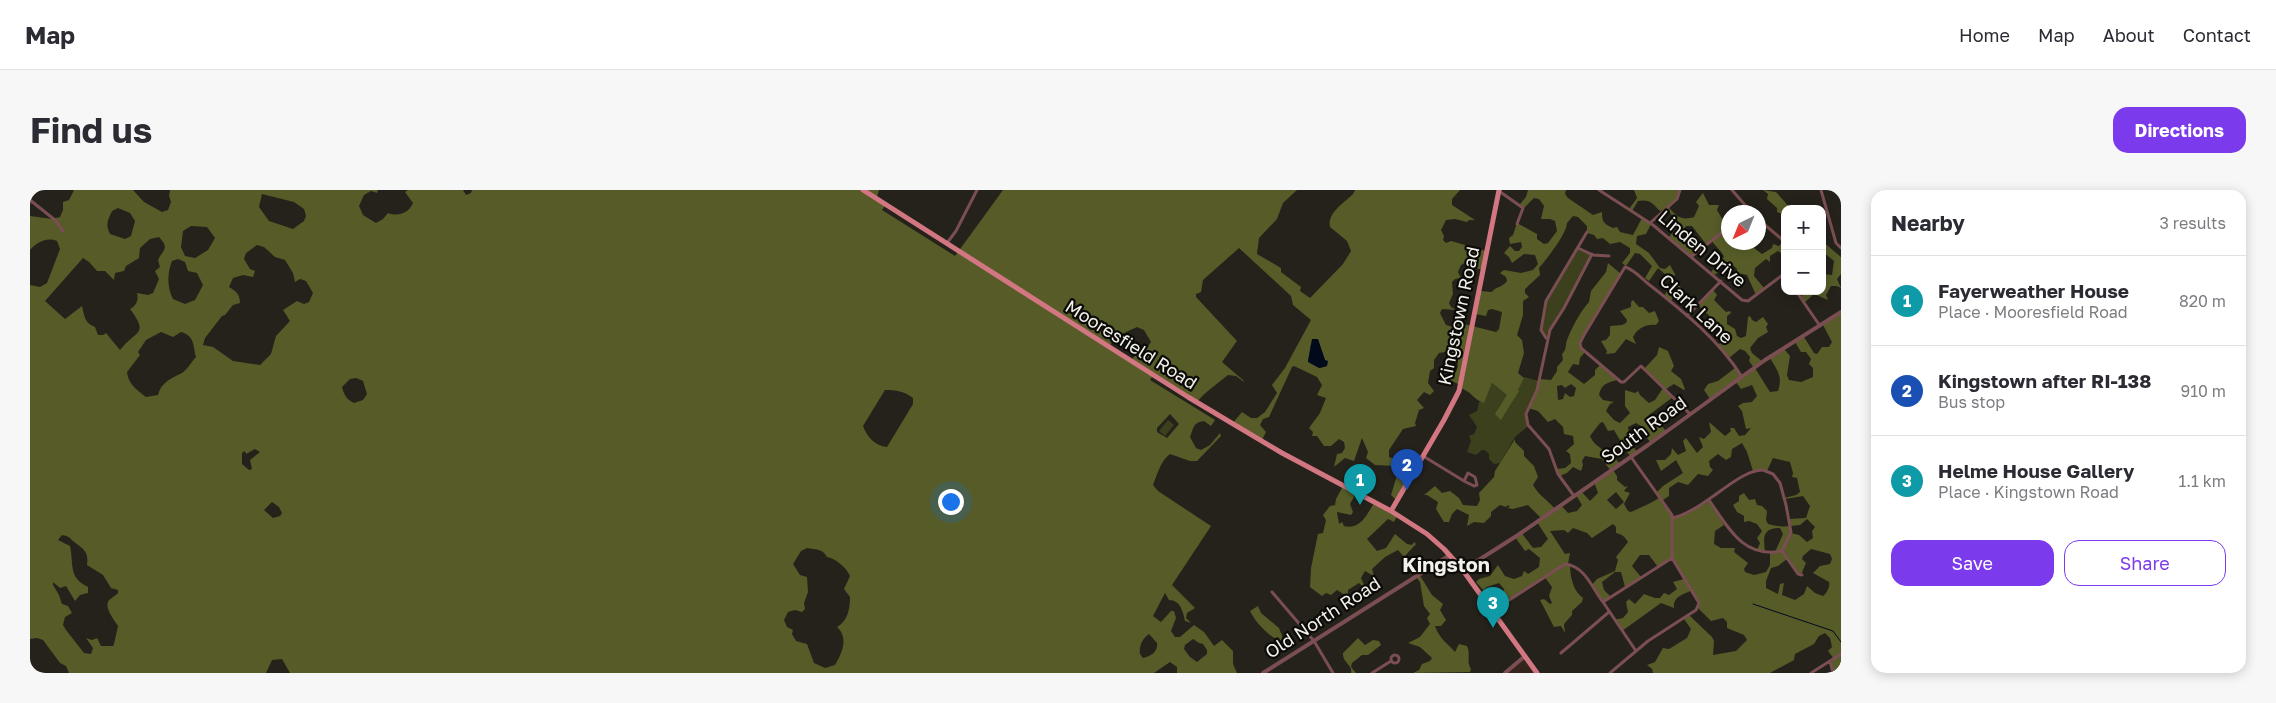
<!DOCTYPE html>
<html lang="en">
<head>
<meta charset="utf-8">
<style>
	:root { --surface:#fff; --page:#f7f7f7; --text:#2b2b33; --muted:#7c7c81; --line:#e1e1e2; --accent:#7c3aed }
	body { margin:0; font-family:"Golos Text",sans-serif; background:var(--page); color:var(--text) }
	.controls { position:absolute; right:15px; top:15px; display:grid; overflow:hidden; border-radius:10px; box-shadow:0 2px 12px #0003 }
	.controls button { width:45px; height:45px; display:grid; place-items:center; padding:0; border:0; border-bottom:1px solid var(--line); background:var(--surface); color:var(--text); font:25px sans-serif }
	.compass { position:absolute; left:1691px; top:15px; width:45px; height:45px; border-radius:50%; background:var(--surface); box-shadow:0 2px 12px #0003; rotate:223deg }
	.you { position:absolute; left:920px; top:311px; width:18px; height:18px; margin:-12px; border:4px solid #fff; border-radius:50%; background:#1a73e8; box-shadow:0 0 0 8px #1a73e833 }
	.badge { display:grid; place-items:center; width:32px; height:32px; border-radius:50%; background:var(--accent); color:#fff; font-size:16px; font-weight:700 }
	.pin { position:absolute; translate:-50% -41px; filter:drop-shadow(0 1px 2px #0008) }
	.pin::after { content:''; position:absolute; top:26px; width:18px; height:15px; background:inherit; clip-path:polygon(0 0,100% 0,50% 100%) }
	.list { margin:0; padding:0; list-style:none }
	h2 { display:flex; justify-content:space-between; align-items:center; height:65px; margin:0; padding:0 20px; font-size:21px }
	h2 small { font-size:16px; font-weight:400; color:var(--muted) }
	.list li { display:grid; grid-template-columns:32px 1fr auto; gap:15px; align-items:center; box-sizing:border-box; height:90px; padding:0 20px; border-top:1px solid var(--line) }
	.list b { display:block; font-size:19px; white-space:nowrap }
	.list p { margin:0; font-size:16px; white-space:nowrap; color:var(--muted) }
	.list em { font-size:16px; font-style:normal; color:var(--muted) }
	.actions { display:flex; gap:10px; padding:15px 20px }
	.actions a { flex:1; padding:11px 0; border:1px solid var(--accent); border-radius:15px; text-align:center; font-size:18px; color:var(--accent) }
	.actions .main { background:var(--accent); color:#fff }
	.map { position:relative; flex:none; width:1811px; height:483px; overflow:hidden; border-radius:15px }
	header { display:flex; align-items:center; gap:30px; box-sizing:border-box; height:70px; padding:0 25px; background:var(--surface); border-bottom:1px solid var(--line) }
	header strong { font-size:24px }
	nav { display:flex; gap:28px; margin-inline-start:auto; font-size:18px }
	.intro { display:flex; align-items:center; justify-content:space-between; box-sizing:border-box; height:120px; padding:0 30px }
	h1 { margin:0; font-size:35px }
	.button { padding:12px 22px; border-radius:15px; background:var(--accent); color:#fff; font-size:18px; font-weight:700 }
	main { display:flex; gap:30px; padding:0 30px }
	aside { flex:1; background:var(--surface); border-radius:15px; box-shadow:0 2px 12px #0003 }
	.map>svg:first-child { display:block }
</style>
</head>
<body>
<header>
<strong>Map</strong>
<nav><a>Home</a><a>Map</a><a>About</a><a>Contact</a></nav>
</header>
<div class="intro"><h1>Find us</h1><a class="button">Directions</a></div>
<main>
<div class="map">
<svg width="1811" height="483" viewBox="0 0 1811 483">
	<rect width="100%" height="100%" fill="#24221a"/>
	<path fill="#36251c" d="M1495,466L1507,483H1475Z"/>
	<path fill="#3c401d" d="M1548,58L1562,64L1517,148L1511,140L1516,111Z
		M1494,187L1509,191L1496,224L1498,236L1485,247L1470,273L1464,274L1459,269V264L1455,260H1452L1446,265L1437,262L1441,251L1439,246L1444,244L1447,237L1439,225L1447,221L1449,212H1454L1462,193L1478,205L1466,224L1474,225L1481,214Z
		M1138,230L1144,235L1135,246L1129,241Z"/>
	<path fill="#565b28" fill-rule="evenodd" d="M44,0H103L114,12L132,22L138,20L141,12L139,6L140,0H348L347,3L341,1L334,5L329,16L333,25L346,33L353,29L358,23C368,27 379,23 383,13L375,2L378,0H433L436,5L441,3L442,0H849L847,7L857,13L852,20L925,66L973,0H1267L1253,13L1247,29L1229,48L1227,64L1251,78V82L1271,97L1270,101L1280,108L1313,74L1321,61L1317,51L1300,37C1297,23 1314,13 1323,4L1325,0H1430L1422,9V15L1445,30H1439L1437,32L1425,29L1416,30L1411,40L1414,46L1413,50L1416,53L1421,51L1456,61L1453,80L1445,78L1436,72L1431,75L1428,82L1431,88L1425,89L1422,92L1423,104L1419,113L1421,117L1426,120L1412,119L1410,123L1416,135L1423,137L1430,133L1466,142L1469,139L1472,122L1462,119L1458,120L1456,126L1445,124L1450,101L1462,102C1466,96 1472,98 1477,91L1476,87L1470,83L1474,80L1491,83L1503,80L1508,74L1505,65L1494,64L1482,73L1479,67L1474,63L1480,56L1485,61H1489L1492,57L1491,52L1480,54L1479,48L1483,45L1487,33L1507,44V49L1514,54L1518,53L1527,41L1525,31L1520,29H1511L1514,16L1509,9L1504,8L1494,18L1490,14L1496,7L1498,0H1536L1535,4L1538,8L1563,25L1572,22C1572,32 1574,34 1583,38L1587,37L1590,42L1603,45L1612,28L1621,34L1616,44L1607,46L1606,54L1619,63L1630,78L1635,79L1640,75L1645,84L1643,91L1651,97L1640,112L1634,106L1641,95L1637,86L1628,78L1619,91L1615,88L1622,76L1610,64L1605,63L1596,76L1592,73L1600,63V58L1590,52L1580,54L1573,48L1567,49L1564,45L1557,43V36L1548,27L1543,26L1537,33C1536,45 1518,67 1509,78L1510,85L1495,99V103L1499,107L1493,111V125L1487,145L1492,150L1494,163L1488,183L1494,188L1488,200L1489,201L1471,230L1465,224L1477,205L1462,193L1454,213C1445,211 1440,200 1430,198V195L1420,190V185L1426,182C1430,173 1427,169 1421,161L1409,163L1404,170V178L1400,181L1398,193L1404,201L1400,205L1394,202L1387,210L1394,218L1389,220L1385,233L1386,236L1373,239L1359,260V267L1374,273L1382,262L1390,268L1367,311L1361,305L1367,285L1365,276L1345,275L1336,268L1338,262L1332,248L1324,271L1315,268L1304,277L1307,264L1312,263L1315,258L1314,252L1309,249L1301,256H1294L1287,246H1282L1283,242L1279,238L1290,223L1296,208L1287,205L1292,195L1287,187L1264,176L1262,177L1239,227L1233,229L1230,235L1236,242L1232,250L1202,234L1212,222L1221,228H1227L1235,222L1247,203L1242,195L1255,178L1281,130L1263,115L1261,106L1209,58L1173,90L1171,102L1166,104V107L1207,151L1192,172L1213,190L1214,192L1206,186L1198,185C1187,194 1176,201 1166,213L1122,187L1120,190L1185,230L1181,236L1174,231C1163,233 1164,237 1160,247L1166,258L1171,260L1180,255L1190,243L1191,246L1167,271H1160L1140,264C1131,270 1127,285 1123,295L1128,301L1181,336L1142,395L1165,418L1157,423L1156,428L1161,433L1155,431C1153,421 1150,410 1139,410L1135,403L1123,426L1131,432L1141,421H1144L1146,428L1141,441L1145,447H1150L1164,435L1174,442L1184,456L1192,450L1203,461V474L1207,483H1147V477L1140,472L1124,483H260L252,469L242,470L236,483H39L36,476L30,473L13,450L7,448L0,449V95L10,97L17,93L30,59L27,51C17,47 7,52 0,60V26L22,29L30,27L33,20V12L39,10ZM232,4L264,12L274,19L276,26L274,31L263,39L239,31L229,17ZM88,18L100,23L105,31L101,46L95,49L80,44C75,34 78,30 82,21ZM161,36L177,37L185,48L178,60L165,68L155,66L151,57L153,41ZM129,47C140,59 133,59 128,70L130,77L125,81L129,89L123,103L118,105L107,103C109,110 106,116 100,119C119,145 107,139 90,160L76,143L73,145H68L65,137C54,133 54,124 52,116L35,129L15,111L53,68L59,72L67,81H75L84,90L85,83L94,81L96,76L109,68L110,58L120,49ZM227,55L234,57L245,67L255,70L263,83L265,92L270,89L276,91L283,103L279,112L274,114L267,111L253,120L260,131L246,146L241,164L230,175L203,171L183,157L173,155L175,148L192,126L195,125L203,115L210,113C210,104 206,101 199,97L203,88L213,85L223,87L225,81L220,79L214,69L216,63ZM148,69L155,72L158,81L167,83L173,95L165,110L155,114L143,109C137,97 137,84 142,71ZM1107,137L1114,140L1121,152L1113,164L1105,166L1100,172L1078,158L1088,144L1094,143ZM131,142L143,147L151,142C165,146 163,156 166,167C162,171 157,180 152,183C142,188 131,192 128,205L116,207C107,200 98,194 97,182L110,165L108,162L116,150ZM1288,150L1297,176L1290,178L1278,171L1281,154ZM326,188L333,191L337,204L333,210L324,213C317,210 314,205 312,197L320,189ZM855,200C866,200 874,201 883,208V214L857,257C845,256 837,247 833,236ZM1140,224L1149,234L1137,248L1127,242V238ZM225,259L230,262L220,270L222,279L219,280L212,274V263L215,261L216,264ZM242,312L249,317L252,323L250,326L243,328L234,320ZM32,345C38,346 39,347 43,351C53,359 59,361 57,375L73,385L81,398L88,400V403C85,406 79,409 78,412C75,419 84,430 88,436L84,454L83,456H71L67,448L62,450L56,448L63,458L61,464L54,463L36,440L33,435L35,427L42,423L38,416L32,414L29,405L23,395V392L30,398L36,396L45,411L50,405L58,403V397C38,387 44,375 40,356L28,350ZM777,358C786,360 792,358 797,367C805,368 817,378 820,386L814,399L820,407C820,418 818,431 807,437C819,448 812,463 805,475L795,478L784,473L777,454L766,451L762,444L763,440L757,437L754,430L758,422L765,420L772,422L775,419L774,413L778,402L777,387L770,385L763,374L771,361ZM1119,444L1127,453C1128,462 1121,466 1113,468L1110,464C1109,456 1112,449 1119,444ZM1163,449L1169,453L1173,454L1177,460V464L1167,472L1160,467L1154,459L1155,455Z
		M1604,0H1650V4L1639,18C1647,26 1651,31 1664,27L1669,16L1666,12L1675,0L1673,3L1679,15H1689L1687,20L1693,30L1698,32V52L1724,53V58L1732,64L1742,58L1743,54L1749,56L1753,51L1755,66L1748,61L1740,66V72L1736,69L1725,78L1724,86L1734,98L1726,105L1717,85L1707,83V79L1700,72H1696L1685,85L1681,82L1694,67C1693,62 1685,56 1682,51L1676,54L1662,36H1656L1650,45L1667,61L1661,66L1639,47L1649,34L1637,19L1630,21C1622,13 1620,9 1608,11L1602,21L1599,19L1607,8Z
		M1733,0L1746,2L1761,19H1755V25L1747,22V18L1737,9L1738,4Z
		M1792,51L1811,67V84L1807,89L1811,98L1807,96H1801L1796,105L1798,110L1784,104L1774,113L1770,107L1778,101H1792V84L1802,85L1804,71L1792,61Z
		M1578,73L1591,84L1550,153L1555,162L1550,168L1549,175L1543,174L1538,182L1554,194L1565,185V180L1570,175L1587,190C1577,193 1571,194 1569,205L1573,210L1584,212L1580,214L1576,221L1584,230L1590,233L1600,223L1595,216V200L1605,203L1608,201L1610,205L1619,213L1625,210L1633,198L1614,179L1627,165L1629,157L1638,161L1644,176L1641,181L1651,189L1655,199L1654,200L1644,194L1636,199L1643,207L1619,225V231L1624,237L1631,235L1636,241L1621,253L1612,242L1611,236L1606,233L1598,237L1600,252L1607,262L1601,267L1595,260L1586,255L1590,250L1584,240L1578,241L1573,232L1570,233L1560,246C1566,260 1581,261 1590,274L1583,280L1587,286V290L1595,297L1598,296L1594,301L1600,303L1594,314L1598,321L1601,322C1611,317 1620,314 1629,308L1626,303L1633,296L1653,283L1646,270L1631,281L1626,270H1635L1641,264L1642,258L1648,265L1656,261L1653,251L1656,248L1667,263L1673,257L1669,247L1674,249L1681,242L1679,232L1695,246L1701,241L1700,238H1704L1709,246L1715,245L1721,238L1716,239L1712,221L1708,216L1713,213L1722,212L1727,206L1722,195L1711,199L1706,192L1680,209L1674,200L1678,194L1688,191L1705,178L1712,187L1724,178L1719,171L1720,167L1715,161L1710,159L1699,168L1688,155L1696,147L1695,141L1668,115L1683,100L1687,105L1684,110L1696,122L1700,121L1701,123L1697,126V134L1705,139L1707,146L1711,148L1716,146L1718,127L1720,126L1722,130L1726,132L1733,127L1738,134L1736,137L1738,142L1728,148L1720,158L1722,163L1733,172L1725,178L1740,202L1748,201C1753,186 1747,180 1740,168L1754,159L1760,166L1757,185L1759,190L1771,192L1783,187V178L1779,174L1781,169L1776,162H1771L1765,152L1774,147L1784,163L1787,164L1792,157H1799L1802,152L1793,135L1811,123V483H1803L1801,473L1804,469L1798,461L1802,457L1800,448L1795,443L1789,446L1784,454L1765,464L1764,470L1740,483H1623L1622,479L1617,475L1625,472L1633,458L1639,459L1657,448L1661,439L1654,429L1659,425L1682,447L1684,451L1683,465L1706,461L1717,450L1714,445L1697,438V432L1693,428L1681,431L1668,418V414L1662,400C1653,405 1643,406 1644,418L1631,413L1592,441L1584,430L1593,428L1598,422L1596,412L1599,409L1605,414L1614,404L1625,408H1630L1634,403L1639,405L1647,399L1643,392L1654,389L1642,369L1628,377L1619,365H1610L1602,376L1611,387L1595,397L1591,382H1585L1572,392L1574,400L1580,406L1573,412L1562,395L1567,389L1585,381L1588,370L1586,367L1598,352C1595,347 1592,344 1586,343V337L1583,334L1562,348L1557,343L1543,338L1538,343L1534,340L1520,341L1535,364L1540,363L1538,374L1540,375C1540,386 1543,401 1553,408L1552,412L1542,421V425L1534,434L1535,443L1531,436L1524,437L1510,410L1514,409L1520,414L1522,413L1519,406L1522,397L1514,386L1477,411L1473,404L1474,399L1469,393L1457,397L1453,400L1446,392L1449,389L1460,386L1468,375L1475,386L1484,389L1492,386L1494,381L1498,384L1509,377L1510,368L1499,359L1495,361L1485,347L1491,342L1503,358L1511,357L1518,349L1507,332L1511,328L1498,315L1483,319L1477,318L1480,317L1478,315L1476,317L1470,315L1461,322V326L1454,333L1444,332L1437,336L1439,325L1427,319L1422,324L1419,332H1414L1406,319L1408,312L1397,305H1394L1405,296L1412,303L1420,301L1429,308L1433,315L1447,316L1450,310L1449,303L1464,287L1465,281L1485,249V252L1494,261V266L1504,276L1508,287L1503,295C1510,307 1517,309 1525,319L1531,315L1538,323L1547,321L1552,315L1546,305L1551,301L1560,311L1568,303L1564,292L1580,280L1572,269L1555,266L1552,271L1553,275L1551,281L1543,277L1537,283L1530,286L1527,279L1535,278L1541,273L1540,264L1536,261L1544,254L1543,246L1534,244L1533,237L1525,229L1518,232L1508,221L1498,218L1510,189L1521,190L1527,181V177L1533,170L1532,164C1537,159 1535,156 1537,150C1542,137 1550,122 1559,112L1561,101L1576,82ZM1541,194L1546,198L1544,206L1540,207L1535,203L1533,209L1528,210L1527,196L1532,195L1535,198ZM1712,253L1717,262L1723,281H1737L1743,268L1760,272L1763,283L1762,287L1767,288L1770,302L1766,305L1754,308L1755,309L1773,306L1780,316L1776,328L1759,329L1760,336C1752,337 1745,336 1738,334L1736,330L1737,321L1732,316L1727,315L1725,309L1719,310L1714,303L1709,306V311L1703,315L1707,322L1714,326V332L1719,331L1727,334L1732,341L1727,348L1730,353L1727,360L1735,363C1734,349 1731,338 1750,338L1753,344L1745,362L1740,363V375L1736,382L1724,385L1715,382L1714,379L1718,373L1704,362L1705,358H1691L1684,354L1685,341L1694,335L1679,311L1659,323L1643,328L1633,310L1639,306V298L1648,292L1658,295L1668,284L1678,286L1683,280L1680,277L1679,271L1688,264L1696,270L1701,267L1702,259ZM1586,302L1594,312L1586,319L1577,310ZM1777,329L1785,337L1782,341L1783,348L1777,352L1769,345L1761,343L1760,336L1770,335ZM1781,359L1800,364L1802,369L1800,374L1790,376L1783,383L1799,392C1800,397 1797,403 1793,406L1785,403L1777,396L1774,404L1765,410L1752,405L1754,393L1750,394L1748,404L1736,398V391L1741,378L1748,376L1757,369L1767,383L1771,385L1776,373L1772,369L1773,366Z
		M1603,110L1609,117H1613L1619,123L1625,121L1629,131L1626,135C1616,134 1608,138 1603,147L1606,154L1596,149L1585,163L1576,164L1577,161L1571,151L1576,150L1580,145V136L1592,135L1596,133L1597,130L1590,121L1601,117V112Z
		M1313,296L1326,303L1320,314L1323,322L1321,325L1307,322L1309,334L1312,332L1314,336C1331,340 1337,324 1344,313L1367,326L1364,332L1358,329L1337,349L1347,361L1356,358L1365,344L1377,354L1382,355L1384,352L1386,354L1374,367L1368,360L1355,367L1342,379L1344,386L1335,381L1331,388L1336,399L1329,393L1318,400V407L1307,400L1301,405L1296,403L1292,406L1280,397L1281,378L1288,344L1293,343L1296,330L1293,325L1300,316L1305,315L1306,309Z
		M1389,384L1402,405L1413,414L1410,420L1416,430L1411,436H1405C1409,448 1417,453 1425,462L1429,454L1437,456C1441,464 1436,472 1441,479L1440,482L1383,483L1389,480L1392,474L1400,471L1402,468L1390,457L1378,453L1390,447L1400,434L1397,428L1400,424L1394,416L1390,392L1386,387Z
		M1228,416L1231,423L1249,438L1254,451C1242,451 1225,432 1220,421Z
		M1328,448L1335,455L1343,450L1349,451L1351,455L1338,465H1332L1322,473L1321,477L1326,483H1321C1323,475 1312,472 1313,463Z"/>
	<path fill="#000a1b" d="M1282,149H1288L1295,170L1298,171L1297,176L1289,178L1278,172Z"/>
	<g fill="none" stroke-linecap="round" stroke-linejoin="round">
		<path stroke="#000a1b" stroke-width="1" d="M1723,414L1803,441L1811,452"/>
		<path stroke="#7a4e52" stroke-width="3" d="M1569,0L1623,35L1712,110L1718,111L1755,83
			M1702,0L1721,22
			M1791,0L1806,53L1811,58
			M1469,1L1493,18L1487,34
			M0,10L25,30L33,41
			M1728,29L1755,52
			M1620,33L1647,9L1650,0
			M917,53L926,41L947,0
			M1548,58L1563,65L1579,66
			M1662,66L1698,38
			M1766,101L1790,136
			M1657,126L1691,91
			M1516,148L1511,140L1516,111L1557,42
			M1660,224L1611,176L1594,192H1591L1551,158L1550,153L1554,145L1595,77C1605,80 1613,90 1621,96C1654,122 1689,150 1712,187
			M1393,266L1434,291
			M1438,283L1445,287L1447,295L1444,296L1434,291Z
			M1544,306L1528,284L1519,259L1498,235L1496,224L1507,200L1520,140L1534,118L1562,64
			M1642,328C1673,322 1708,279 1733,280L1743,284L1750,293L1756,315L1761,342L1752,361C1713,369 1698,337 1679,310
			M1752,361L1768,384L1772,385
			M1242,402L1284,451L1303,483
			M1462,421L1535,374C1555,376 1562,398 1573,412
			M1606,461L1573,412L1642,368
			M1531,463L1579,422
			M1361 469a4 4 0 1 1 8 0a4 4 0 1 1-8 0Z
			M1800,471L1803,483
			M1342,483L1361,471
			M1580,483L1618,451L1666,420L1669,413L1642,368V325L1601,267
			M1781,483L1811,464"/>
		<path stroke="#7a4e52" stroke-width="4" d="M1433,380L1488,345L1618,255L1735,170L1811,122
			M0,480L2,483
			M1233,483L1420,365
			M1475,483L1495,466"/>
		<path stroke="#d27782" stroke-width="5" d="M833,0L1158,207L1252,263L1361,321L1397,344L1414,359L1432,379L1507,483
			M1361,321L1414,230L1429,201L1469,0"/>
	</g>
	<g text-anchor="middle" stroke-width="4.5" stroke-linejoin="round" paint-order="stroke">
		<g font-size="18" fill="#f2f1eb" stroke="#0c0b08">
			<text transform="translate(1672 59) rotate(40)" y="6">Linden Drive</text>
			<text transform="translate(1666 119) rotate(43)" y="6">Clark Lane</text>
			<text transform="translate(1429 126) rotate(-78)" y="6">Kingstown Road</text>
			<text transform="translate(1101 155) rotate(32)" y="6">Mooresfield Road</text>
			<text transform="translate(1614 240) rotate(-36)" y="6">South Road</text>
			<text transform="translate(1293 428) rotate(-33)" y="6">Old North Road</text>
		</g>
		<g font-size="20" font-weight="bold" fill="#f2f1eb" stroke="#0c0b08">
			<text x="1416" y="382">Kingston</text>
		</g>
	</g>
</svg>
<div class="controls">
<button>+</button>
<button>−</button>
</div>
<svg class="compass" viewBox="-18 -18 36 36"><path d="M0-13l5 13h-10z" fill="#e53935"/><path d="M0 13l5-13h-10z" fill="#7c7c81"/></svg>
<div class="you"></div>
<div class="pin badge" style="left:1330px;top:315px;background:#0f9aa8">1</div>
<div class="pin badge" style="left:1377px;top:300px;background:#1a4fb4">2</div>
<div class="pin badge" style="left:1463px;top:438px;background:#0f9aa8">3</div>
</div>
<aside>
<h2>Nearby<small>3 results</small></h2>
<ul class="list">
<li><span class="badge" style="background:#0f9aa8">1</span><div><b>Fayerweather House</b><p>Place · Mooresfield Road</p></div><em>820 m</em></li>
<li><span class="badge" style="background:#1a4fb4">2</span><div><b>Kingstown after RI-138</b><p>Bus stop</p></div><em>910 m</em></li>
<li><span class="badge" style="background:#0f9aa8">3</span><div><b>Helme House Gallery</b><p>Place · Kingstown Road</p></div><em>1.1 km</em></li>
</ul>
<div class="actions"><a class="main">Save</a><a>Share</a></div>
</aside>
</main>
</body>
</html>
